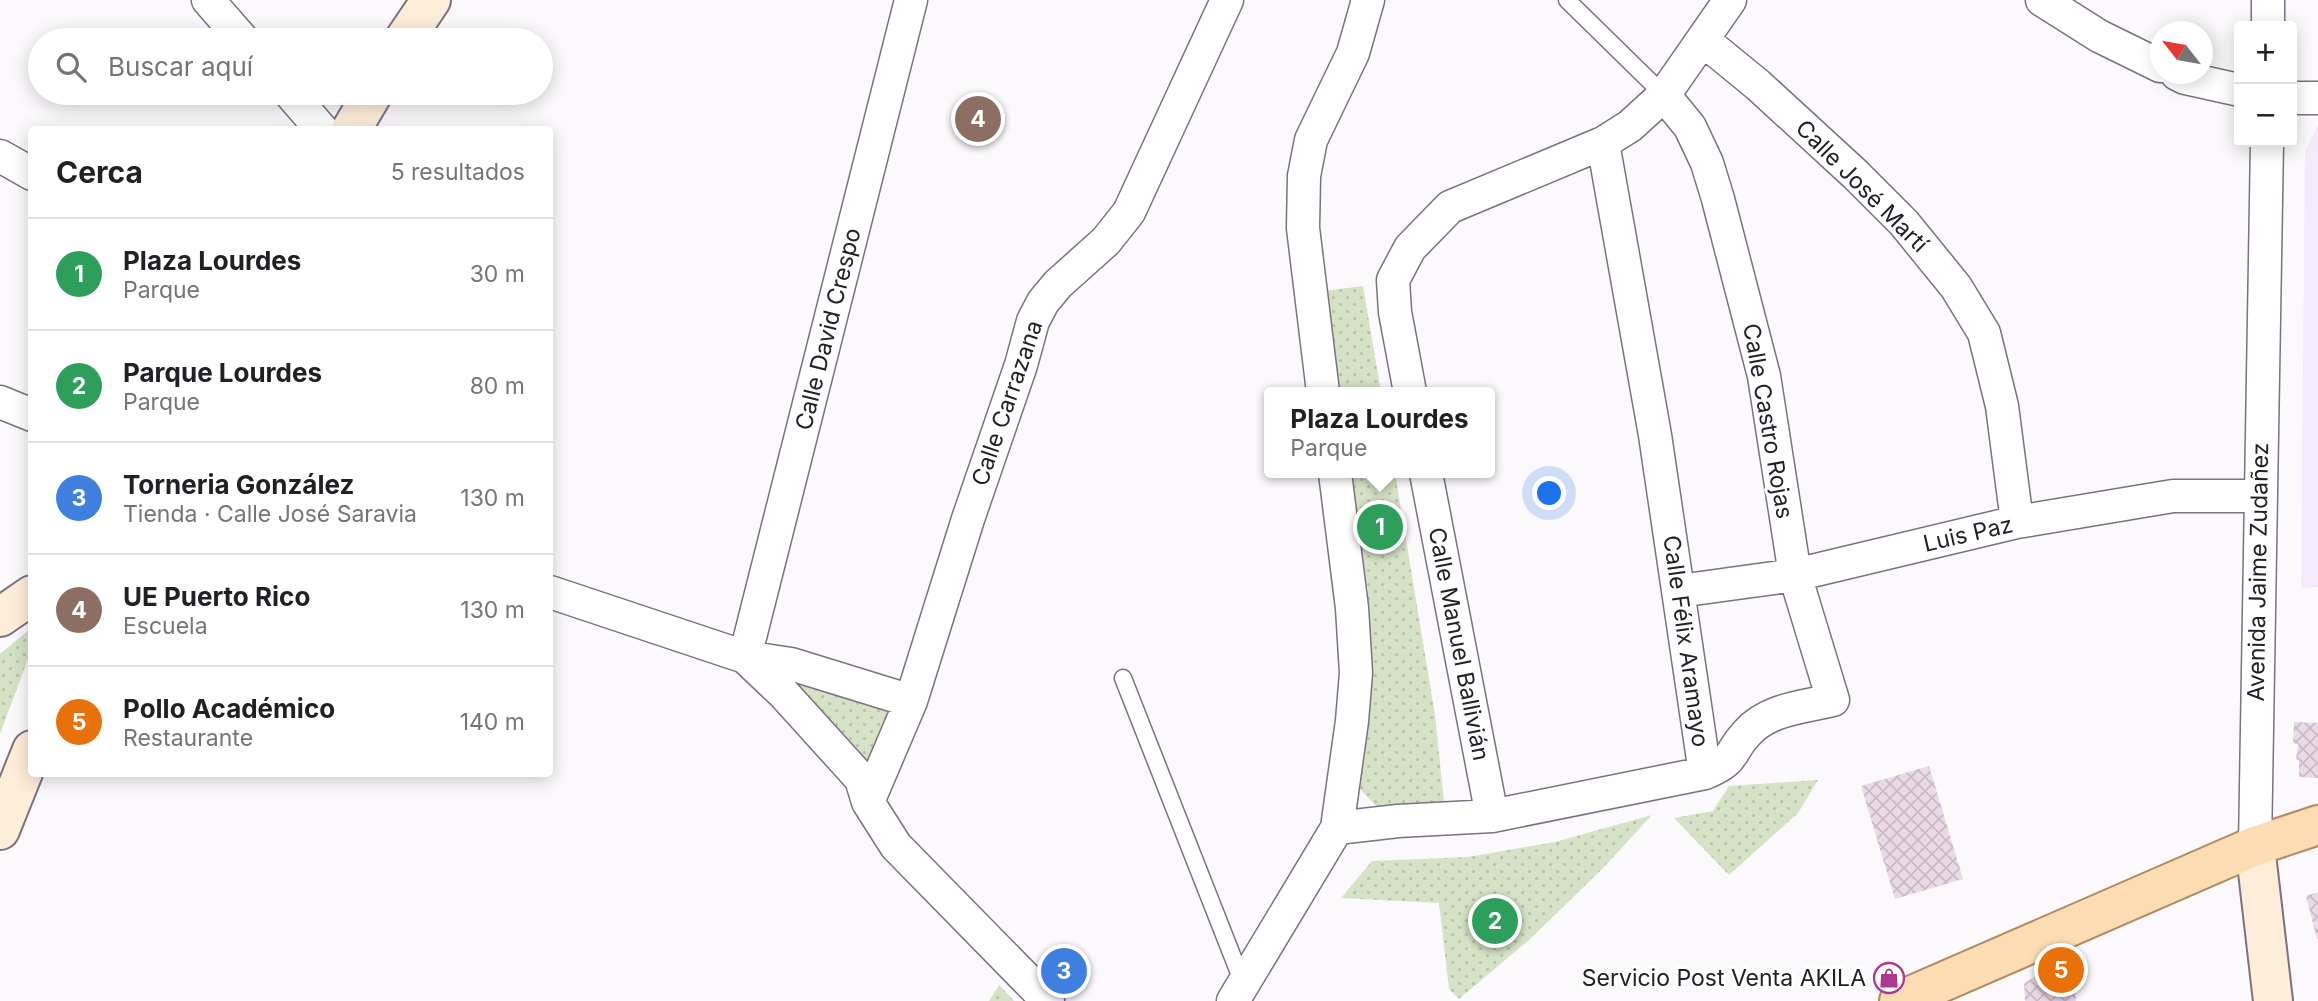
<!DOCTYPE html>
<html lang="es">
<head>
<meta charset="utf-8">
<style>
	:root { --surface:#fff; --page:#f2f2f2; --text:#202124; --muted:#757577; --line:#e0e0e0; --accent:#ae3890 }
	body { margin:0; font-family:Inter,sans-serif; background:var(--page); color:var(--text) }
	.controls { position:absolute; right:21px; top:21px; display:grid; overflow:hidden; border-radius:7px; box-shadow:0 4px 18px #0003 }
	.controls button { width:63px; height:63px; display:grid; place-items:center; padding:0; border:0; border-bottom:2px solid var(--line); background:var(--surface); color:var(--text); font:35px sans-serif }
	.compass { position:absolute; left:2150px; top:21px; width:63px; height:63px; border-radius:50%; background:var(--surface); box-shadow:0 4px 18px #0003; rotate:301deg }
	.you { position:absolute; left:1550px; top:494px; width:24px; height:24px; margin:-18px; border:5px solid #fff; border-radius:50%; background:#1a73e8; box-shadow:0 0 0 10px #1a73e833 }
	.badge { display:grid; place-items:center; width:46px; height:46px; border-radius:50%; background:var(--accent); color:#fff; font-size:23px; font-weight:700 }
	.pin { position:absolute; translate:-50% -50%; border:4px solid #fff; box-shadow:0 2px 7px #0006 }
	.popup { position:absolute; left:1264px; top:387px; width:231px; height:91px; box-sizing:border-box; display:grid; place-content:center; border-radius:7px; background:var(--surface); filter:drop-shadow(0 2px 5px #0005); font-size:23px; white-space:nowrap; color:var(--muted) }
	.popup b { font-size:26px; color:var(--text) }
	.popup::after { content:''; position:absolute; left:50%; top:100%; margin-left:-14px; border:14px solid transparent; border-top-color:var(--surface) }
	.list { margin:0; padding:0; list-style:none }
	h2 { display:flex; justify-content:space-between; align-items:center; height:91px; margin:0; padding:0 28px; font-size:30px }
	h2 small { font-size:23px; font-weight:400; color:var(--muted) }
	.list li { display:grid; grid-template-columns:46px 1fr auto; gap:21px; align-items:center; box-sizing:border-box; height:112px; padding:0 28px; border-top:2px solid var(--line) }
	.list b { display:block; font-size:26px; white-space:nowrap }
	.list p { margin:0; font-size:23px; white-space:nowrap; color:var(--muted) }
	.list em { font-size:23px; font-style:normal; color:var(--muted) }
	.icon { flex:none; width:38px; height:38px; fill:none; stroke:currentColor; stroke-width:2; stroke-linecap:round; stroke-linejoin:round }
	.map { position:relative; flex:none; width:2318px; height:1001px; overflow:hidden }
	.search { position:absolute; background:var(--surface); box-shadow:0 4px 18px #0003; left:28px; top:28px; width:525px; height:77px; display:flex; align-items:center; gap:18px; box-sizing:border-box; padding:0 24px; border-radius:38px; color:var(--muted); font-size:26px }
	.panel { position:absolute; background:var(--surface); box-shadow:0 4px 18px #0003; left:28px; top:126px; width:525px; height:651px; border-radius:7px }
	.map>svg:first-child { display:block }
</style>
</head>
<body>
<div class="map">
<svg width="2318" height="1001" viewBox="0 0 2318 1001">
	<defs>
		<pattern id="park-dots" width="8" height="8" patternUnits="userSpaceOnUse" patternTransform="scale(1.75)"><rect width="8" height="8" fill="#d5e2c6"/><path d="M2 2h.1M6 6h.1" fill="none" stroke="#b7c2aa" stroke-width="1.8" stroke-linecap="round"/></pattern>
		<pattern id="building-cross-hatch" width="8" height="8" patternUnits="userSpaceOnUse" patternTransform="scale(1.75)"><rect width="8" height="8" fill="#ead9e6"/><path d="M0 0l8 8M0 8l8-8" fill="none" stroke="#c9bac5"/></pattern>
	</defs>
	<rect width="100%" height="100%" fill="#fcf9fd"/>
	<path fill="#f5e9fc" d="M2318,125V587L2301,588L2305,151Z"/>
	<path fill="url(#park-dots)" d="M1363,286L1381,392H1333L1317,292Z
		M1347,473H1395L1435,715L1444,802L1396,809L1377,807L1356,785L1368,655V590Z
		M31,628V651L0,734V654Z
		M796,679L893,706L867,766L796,686Z
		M1818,780L1798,813L1729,875L1674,818L1713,811L1729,786Z
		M1652,815L1602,869L1529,940L1459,999L1449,989L1439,903L1341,898L1372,861L1468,857L1555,842Z
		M999,985L1014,1001H989Z"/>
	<path fill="url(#building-cross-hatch)" d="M2294,722L2318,723V778L2299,777V760H2296L2298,744L2293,743Z
		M1929,766L1963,879L1895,899L1861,786Z
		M2318,892V939H2317L2306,896Z
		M2073,956L2076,1001H2025L2024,983Z"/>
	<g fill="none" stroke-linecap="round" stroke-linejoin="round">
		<g stroke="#7b7180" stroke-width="19">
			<path id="lane" d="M1567,0L1664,95
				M1123,678L1243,983"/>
		</g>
		<g stroke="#7b7180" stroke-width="35">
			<path id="street" d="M208,0L243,40
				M911,0L745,657L791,664L911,701
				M2042,0L2099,36L2160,66
				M2268,0V26
				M1703,40L1758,85L1855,174L1904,223L1956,287L1984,333L2002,406L2017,522
				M2177,74L2185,78L2239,90
				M290,93L322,130
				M2292,98H2318
				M1603,143L1655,435L1705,773
				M0,156L32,174
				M1323,392L1303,228L1304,176L1311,140L1353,53L1368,0
				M1410,392L1395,312L1393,280L1410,248L1450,207L1603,143L1630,126L1664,95L1730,0
				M0,402L32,415
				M1426,473L1492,816
				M1679,591L1795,575L2017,522L2173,496H2259
				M550,592L745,657L784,694L861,779L868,802L896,846L1048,1001
				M868,802L911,701L968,519L1021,365L1033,321L1043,302L1058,284L1106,241L1129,212L1227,0
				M1337,828L1398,821L1492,816L1705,773C1738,759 1727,754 1747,733C1768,709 1803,707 1833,700L1795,575L1764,376L1718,199L1707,163L1690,127L1664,95
				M2255,846L2267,142
				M1233,1001L1337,828L1352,721L1356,673L1352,608L1335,473"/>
		</g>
		<g stroke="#7b7180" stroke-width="42">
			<path id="secondary" d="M404,40L431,0
				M351,130L373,93
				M0,617L32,595
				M0,830L32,750
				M2255,846L2273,1001"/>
		</g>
		<g stroke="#af8b60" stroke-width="42">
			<path id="primary" d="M1899,1001L2255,846L2318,825"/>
		</g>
		<use href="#lane" stroke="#fff" stroke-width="16"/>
		<use href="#street" stroke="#fff" stroke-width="32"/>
		<use href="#secondary" stroke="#feedd8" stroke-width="38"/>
		<use href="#primary" stroke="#fcdcb2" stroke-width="38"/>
	</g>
	<defs>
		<g id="shop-ring" transform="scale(1.575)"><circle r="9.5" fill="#fff" stroke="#ae3890" stroke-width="1.5"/><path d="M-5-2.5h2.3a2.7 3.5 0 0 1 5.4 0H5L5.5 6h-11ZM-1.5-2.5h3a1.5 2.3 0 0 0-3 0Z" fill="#ae3890"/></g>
	</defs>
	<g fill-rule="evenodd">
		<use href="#shop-ring" x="1889" y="978"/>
	</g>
	<g text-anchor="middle" stroke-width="6" stroke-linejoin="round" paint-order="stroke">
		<g font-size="23" fill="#242027" stroke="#fff">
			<text transform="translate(1862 186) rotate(45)" y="8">Calle José Martí</text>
			<text transform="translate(828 329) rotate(-76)" y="8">Calle David Crespo</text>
			<text transform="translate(1007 403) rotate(-71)" y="8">Calle Carrazana</text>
			<text transform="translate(1768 421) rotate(80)" y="8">Calle Castro Rojas</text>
			<text transform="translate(1968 534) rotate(-13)" y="8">Luis Paz</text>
			<text transform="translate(2258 572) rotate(-89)" y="8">Avenida Jaime Zudañez</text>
			<text transform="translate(1686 641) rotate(82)" y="8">Calle Félix Aramayo</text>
			<text transform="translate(1459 644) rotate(79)" y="8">Calle Manuel Ballivián</text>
		</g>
		<g font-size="23" fill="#242027" stroke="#fff" text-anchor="end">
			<text x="1866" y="986">Servicio Post Venta AKILA</text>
		</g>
	</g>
</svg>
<div class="controls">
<button>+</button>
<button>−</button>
</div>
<svg class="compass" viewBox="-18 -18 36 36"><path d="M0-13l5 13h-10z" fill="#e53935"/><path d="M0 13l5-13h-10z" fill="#757577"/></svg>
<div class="you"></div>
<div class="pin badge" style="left:1380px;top:527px;background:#2e9e5b">1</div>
<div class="popup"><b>Plaza Lourdes</b>Parque</div>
<div class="pin badge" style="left:1495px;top:921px;background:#2e9e5b">2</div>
<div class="pin badge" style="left:1064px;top:971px;background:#3f7fe0">3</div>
<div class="pin badge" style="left:978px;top:119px;background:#8d6e63">4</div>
<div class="pin badge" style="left:2061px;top:970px;background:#e8710a">5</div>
<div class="search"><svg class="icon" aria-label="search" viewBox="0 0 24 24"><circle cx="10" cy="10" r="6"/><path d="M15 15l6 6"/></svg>Buscar aquí</div>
<section class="panel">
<h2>Cerca<small>5 resultados</small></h2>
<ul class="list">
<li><span class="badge" style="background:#2e9e5b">1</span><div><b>Plaza Lourdes</b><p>Parque</p></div><em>30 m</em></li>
<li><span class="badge" style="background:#2e9e5b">2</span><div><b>Parque Lourdes</b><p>Parque</p></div><em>80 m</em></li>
<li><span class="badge" style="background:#3f7fe0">3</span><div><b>Torneria González</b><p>Tienda · Calle José Saravia</p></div><em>130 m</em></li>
<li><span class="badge" style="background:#8d6e63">4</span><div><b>UE Puerto Rico</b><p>Escuela</p></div><em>130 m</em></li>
<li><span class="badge" style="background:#e8710a">5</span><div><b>Pollo Académico</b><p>Restaurante</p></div><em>140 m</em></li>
</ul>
</section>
</div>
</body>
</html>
